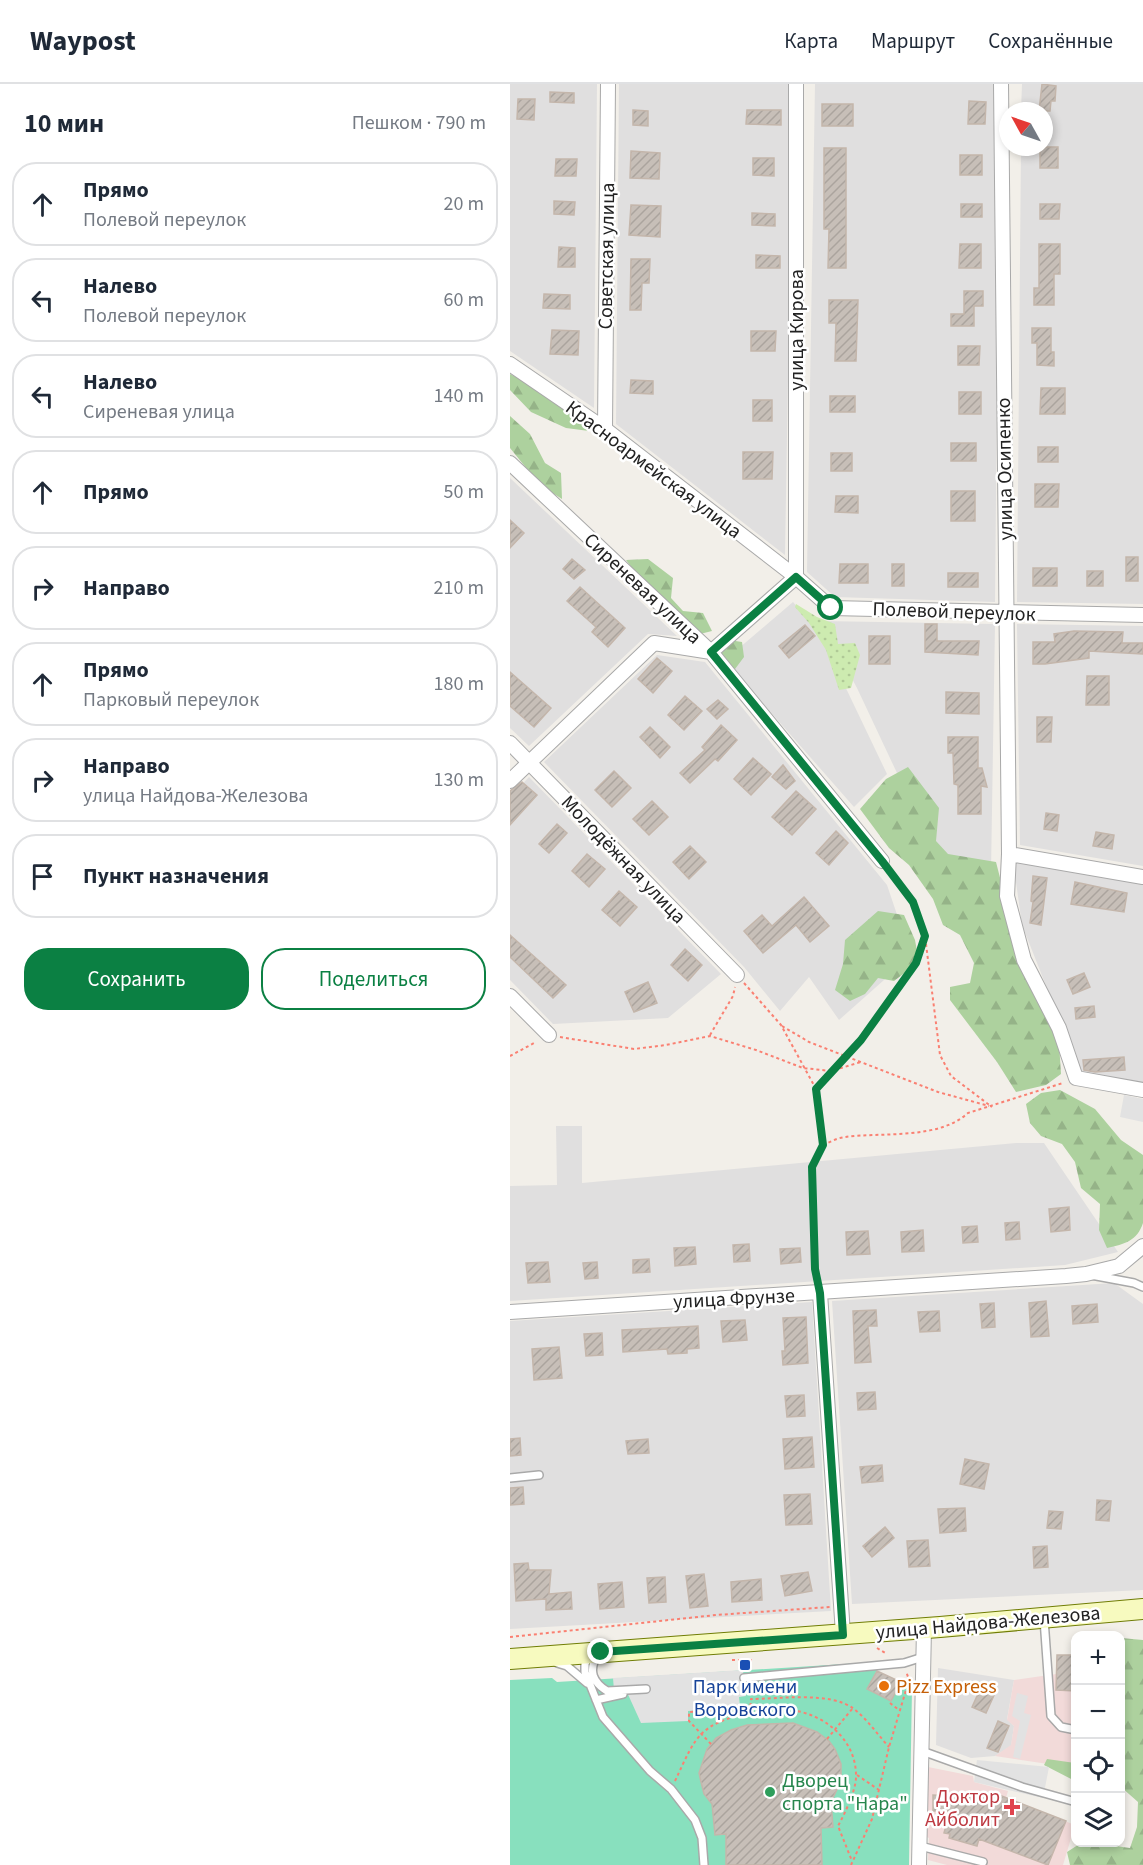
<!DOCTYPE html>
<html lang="ru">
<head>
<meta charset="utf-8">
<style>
	:root { --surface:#fff; --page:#f2f2f3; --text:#1f2937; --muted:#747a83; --line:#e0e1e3; --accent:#0b8043 }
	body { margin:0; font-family:"Source Sans 3",sans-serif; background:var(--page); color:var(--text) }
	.controls { position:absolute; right:18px; bottom:18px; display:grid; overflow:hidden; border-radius:12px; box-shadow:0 3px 9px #0003 }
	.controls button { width:54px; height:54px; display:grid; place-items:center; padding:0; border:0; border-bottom:2px solid var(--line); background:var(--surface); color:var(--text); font:30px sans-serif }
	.compass { position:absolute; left:489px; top:18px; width:54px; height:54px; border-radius:50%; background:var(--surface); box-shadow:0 3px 9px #0003; rotate:310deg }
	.stop { position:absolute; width:18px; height:18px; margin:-14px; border:4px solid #0b8043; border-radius:50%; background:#fff }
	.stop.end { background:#0b8043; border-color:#fff; box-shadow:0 2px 6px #0008 }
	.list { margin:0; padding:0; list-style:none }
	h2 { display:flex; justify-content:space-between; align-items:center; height:78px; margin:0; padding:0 24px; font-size:26px }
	h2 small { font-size:20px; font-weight:400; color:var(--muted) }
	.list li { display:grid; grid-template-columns:39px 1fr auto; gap:18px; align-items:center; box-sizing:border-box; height:84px; margin:0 12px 12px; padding:0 12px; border:2px solid var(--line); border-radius:24px }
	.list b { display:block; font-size:22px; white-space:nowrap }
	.list p { margin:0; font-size:20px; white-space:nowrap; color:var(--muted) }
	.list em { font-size:20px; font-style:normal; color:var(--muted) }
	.actions { display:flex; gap:12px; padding:18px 24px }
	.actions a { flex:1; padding:14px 0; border:2px solid var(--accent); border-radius:24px; text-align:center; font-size:21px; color:var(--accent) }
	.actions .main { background:var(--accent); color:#fff }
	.icon { flex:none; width:33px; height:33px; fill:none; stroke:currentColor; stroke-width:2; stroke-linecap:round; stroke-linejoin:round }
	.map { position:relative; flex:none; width:633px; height:1781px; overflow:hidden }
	header { display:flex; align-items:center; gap:36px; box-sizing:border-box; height:84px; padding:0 30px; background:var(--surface); border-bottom:2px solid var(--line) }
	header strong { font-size:28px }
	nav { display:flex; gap:33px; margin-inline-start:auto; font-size:21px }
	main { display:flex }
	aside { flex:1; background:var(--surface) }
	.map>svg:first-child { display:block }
</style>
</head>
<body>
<header>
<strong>Waypost</strong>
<nav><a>Карта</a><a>Маршрут</a><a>Сохранённые</a></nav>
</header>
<main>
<aside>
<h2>10 мин<small>Пешком · 790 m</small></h2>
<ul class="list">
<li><svg class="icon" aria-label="ahead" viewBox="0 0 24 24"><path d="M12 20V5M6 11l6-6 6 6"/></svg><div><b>Прямо</b><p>Полевой переулок</p></div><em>20 m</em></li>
<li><svg class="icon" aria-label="left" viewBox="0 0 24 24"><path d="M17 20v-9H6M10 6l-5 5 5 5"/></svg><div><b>Налево</b><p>Полевой переулок</p></div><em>60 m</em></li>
<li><svg class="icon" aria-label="left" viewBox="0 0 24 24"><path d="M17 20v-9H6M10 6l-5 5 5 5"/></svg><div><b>Налево</b><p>Сиреневая улица</p></div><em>140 m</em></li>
<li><svg class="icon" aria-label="ahead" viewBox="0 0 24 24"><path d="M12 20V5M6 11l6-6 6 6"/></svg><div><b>Прямо</b></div><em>50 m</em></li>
<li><svg class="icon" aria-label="right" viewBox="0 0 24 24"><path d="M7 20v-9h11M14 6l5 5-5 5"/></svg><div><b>Направо</b></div><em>210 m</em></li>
<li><svg class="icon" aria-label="ahead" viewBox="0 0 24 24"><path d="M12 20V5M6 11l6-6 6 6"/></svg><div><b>Прямо</b><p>Парковый переулок</p></div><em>180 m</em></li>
<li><svg class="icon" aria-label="right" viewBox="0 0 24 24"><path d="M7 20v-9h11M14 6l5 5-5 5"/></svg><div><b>Направо</b><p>улица Найдова-Железова</p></div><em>130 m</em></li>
<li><svg class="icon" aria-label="arrive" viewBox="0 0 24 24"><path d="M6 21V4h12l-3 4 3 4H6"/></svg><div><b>Пункт назначения</b></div></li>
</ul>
<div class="actions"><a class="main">Сохранить</a><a>Поделиться</a></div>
</aside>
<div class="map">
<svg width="633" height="1781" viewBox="0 0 633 1781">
	<defs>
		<pattern id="grass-dots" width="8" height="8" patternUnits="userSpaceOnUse" patternTransform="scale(1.5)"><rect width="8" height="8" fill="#cdebb0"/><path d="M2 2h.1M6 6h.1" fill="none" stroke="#b0c997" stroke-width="1.8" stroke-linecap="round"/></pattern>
		<pattern id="forest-firs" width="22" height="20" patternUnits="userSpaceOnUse" patternTransform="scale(1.5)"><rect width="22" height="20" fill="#add19e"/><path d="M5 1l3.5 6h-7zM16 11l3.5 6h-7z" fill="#95b388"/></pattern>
		<pattern id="building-hatch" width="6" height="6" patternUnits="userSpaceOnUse" patternTransform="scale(1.5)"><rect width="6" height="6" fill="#c7bfb8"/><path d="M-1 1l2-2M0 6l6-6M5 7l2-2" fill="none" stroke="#aba49e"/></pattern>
	</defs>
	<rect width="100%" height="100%" fill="#f2efe9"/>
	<path fill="#e0dfdf" d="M0,0H87L84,324L0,267Z
		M109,0H283L275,471L106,340Z
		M305,0H490L485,518L325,513L297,488Z
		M512,0H633V520L507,518L511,63H534V27H511Z
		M0,394L167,552L138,550L19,662L0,644Z
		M283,518L310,550L377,690L344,723L215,576Z
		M311,537L485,540L481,788L429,773L387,689L347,604Z
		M507,540L633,542V782L510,761Z
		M147,571L195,578L377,801L401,872L329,936L299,893L270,927L234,883L34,678Z
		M19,693L211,890L158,934L43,940L0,896V713Z
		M503,777L633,800V998L571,990L512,841Z
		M46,1042H72V1099L506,1059H534L608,1168L555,1181L0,1217V1102L47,1101Z
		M604,1199L633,1220V1506L342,1520L322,1217Z
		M302,1218L321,1527L0,1545V1237Z
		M428,1584L504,1596L497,1635L504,1642L501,1662L485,1672L461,1674L426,1661Z"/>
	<path fill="#f2dad9" d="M547,1571H565V1684L485,1672L501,1661L504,1642L497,1636L504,1596L546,1590Z
		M418,1683L463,1692L464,1698L498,1707L496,1714L565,1741L553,1781H437L418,1776L419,1754L414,1752Z"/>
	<path fill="url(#grass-dots)" d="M286,520L307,533L325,540L328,560L345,559L350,571L341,604L329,606L316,566L299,539L285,523Z"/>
	<path fill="url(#forest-firs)" d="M0,290L50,315L81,338L79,347L56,344L21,328L0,306Z
		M0,332L20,350L35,379L51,389L52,415L30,401L0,364Z
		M138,475L163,494L161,514L173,527L193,529L202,547L190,550L136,503L116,476Z
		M219,556L232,558L234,573L225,585L217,582L208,569Z
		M398,683L429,724L426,757L438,770L486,778L501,837L549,959L551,990L536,1001L506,1008L487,978L440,916V903L460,899L464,879L450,851L433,841L423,815L399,781L379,764L350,725L376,695Z
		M368,827L394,831L405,856L409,878L384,897L368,894L355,910L340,917L325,906L333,880L335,856Z
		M550,1006L585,1025L611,1056L633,1071V1139C627,1157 615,1160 597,1164L589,1146L590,1120L571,1104L565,1078L552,1060L531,1052L520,1039L516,1020L531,1009Z
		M611,1554L633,1556V1781H560L557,1768L571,1759H584L620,1764L627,1743L628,1718L611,1703Z
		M537,1675L565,1679V1697L534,1681Z"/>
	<path fill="#88e0be" d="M366,1578L367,1586L358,1605L381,1617L391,1598L402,1604L399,1781H0V1596L42,1594L47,1598Z"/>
	<path fill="#e2e2e2" d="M614,1011L633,1015V1038L610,1033Z
		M233,1586L236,1612L229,1613L230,1623L178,1627V1637L131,1639L116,1606H104L103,1594Z
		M507,1609L518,1612L514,1629L521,1631L510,1675L503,1673L510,1637L502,1632Z
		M467,1676L539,1683L533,1714L464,1698Z"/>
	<path fill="url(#building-hatch)" stroke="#c4b6ab" stroke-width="1.5" d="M532,0L546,2L545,17H541L540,27H529Z
		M40,8L64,9V19L40,18Z
		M8,15H25L24,36L7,35Z
		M459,17L476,18L475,40H458Z
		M312,20H343V42H312Z
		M123,26L138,27V42L123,41Z
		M237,26H271V41L236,40Z
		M530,63H548V84H530Z
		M314,64H336V184H318L319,145H314Z
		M121,67L150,69L149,95L120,94Z
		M450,71H472V91H450Z
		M243,74H264V92L243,91Z
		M46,75H67L66,92H45Z
		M44,117L65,118L64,131L44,130Z
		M451,120H472V133H451Z
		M530,120H550L549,135H530Z
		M121,121L151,122L150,153L119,151Z
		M242,129L265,130V142L242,141Z
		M450,160H471V184H449Z
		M529,160H550V190H544V221H524V204H529Z
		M49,163L65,164V183H48Z
		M246,171L270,172V184H246Z
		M121,175H140L139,199H132L131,226H120Z
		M454,207H473V222H464V242H441V230H454Z
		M34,210L60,211V225L33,224Z
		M319,216H348L346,277H325L326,239H319Z
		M522,244H541V268H544V282L527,281V259H522Z
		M42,246L69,247L68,271L40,270Z
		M241,247H266L265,267H241Z
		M448,262H470L469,281H448Z
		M121,296L143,297V310L120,309Z
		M531,304H555V330H530Z
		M449,308H471V330H449Z
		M320,312H345V328H320Z
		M243,316H262V337H243Z
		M441,359H466V377H441Z
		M528,363H548V378H528Z
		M233,368H263L262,395H233Z
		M321,369H342V387H321Z
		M525,400H549L548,423H525Z
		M441,407H465V437H441Z
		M326,412H348V429L325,428Z
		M0,436L14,449L0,464Z
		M616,473H628V497H616Z
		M62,475L75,486L64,495L53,485Z
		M330,480H358V499H329Z
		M382,480H394V502H382Z
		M523,484H547V502H523Z
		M577,487H593V502H577Z
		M438,489H468V503H438Z
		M70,503L115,544L98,563L82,548L86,543L57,517Z
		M415,540H427V557H469L468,571L415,568Z
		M295,541L305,552L279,574L269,562Z
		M564,547L613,548L612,559H633V570L579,567V574L535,580H523V558H545L544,550Z
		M359,552H380V580H359Z
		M147,574L162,587L143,609L128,595Z
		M0,588L41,624L24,643L0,622Z
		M577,592H599V621H576Z
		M436,608L469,609V630L436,629Z
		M175,612L192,627L174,646L158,631Z
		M208,616L218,625L207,635L197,625Z
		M527,633H542L541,658H527Z
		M211,641L227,656L208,677L205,675L180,699L170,689L195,666L192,663Z
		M140,643L160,663L150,674L130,653Z
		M438,653H468V684H472L477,703L471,702V730H448V701L444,700L443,669H438Z
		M243,674L261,690L241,711L224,695Z
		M273,681L285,697L276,705L262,693Z
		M104,687L121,704L102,723L85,706Z
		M12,698L27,711L0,741V707Z
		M286,707L306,725L282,751L262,733Z
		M142,717L158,733L139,751L123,735Z
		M536,729L549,731L547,747L534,745Z
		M47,740L57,749L39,769L29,760Z
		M326,747L338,759L319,781L306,769Z
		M586,748L604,751L602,765L583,762Z
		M180,762L196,778L179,795L163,778Z
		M77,770L95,785L79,803L62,787Z
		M523,792L537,794L531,841L520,839L523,818L521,817Z
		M565,798L617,809L614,828L561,820Z
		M109,807L127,823L110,842L92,826Z
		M294,813L319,842L300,858L286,841L253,869L234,847L252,831L262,842Z
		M0,851L56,901L43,914L0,873Z
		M175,865L192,881L178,897L161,881Z
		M574,889L580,903L563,910L557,896Z
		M138,898L147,919L124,928L115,908Z
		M584,922L585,933L566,935L565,924Z
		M614,973L615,986L585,988L574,986L573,976Z
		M559,1123L560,1146L541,1148L539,1125Z
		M509,1138L510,1155L496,1156L495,1139Z
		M467,1142L468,1158L453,1159L452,1143Z
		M413,1146L414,1167L392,1168L391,1148Z
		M358,1147L360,1170L337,1171L336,1148Z
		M239,1160L240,1177L224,1178L223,1161Z
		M185,1163L186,1180L165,1182L164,1164Z
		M290,1164L291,1178L271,1180L270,1165Z
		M139,1175L140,1188L123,1189V1176Z
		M38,1178L40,1198L18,1199L16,1179Z
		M87,1178L88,1194L75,1195L73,1179Z
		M536,1217L539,1252L521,1253L519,1219Z
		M484,1219L485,1243L472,1244L470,1220Z
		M587,1220L588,1238L563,1240L562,1222Z
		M366,1226L367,1242H358L361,1278L345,1279L343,1227Z
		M429,1227L430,1247L410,1248L408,1228Z
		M296,1233L298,1279L273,1281L272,1267H275L273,1234Z
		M235,1236L237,1256L213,1258L211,1237Z
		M188,1242L189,1264L177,1265V1269L158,1270L157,1265L113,1268L112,1246Z
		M92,1249L93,1271L76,1272L74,1250Z
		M49,1263L52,1294L24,1296L22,1265Z
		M365,1308L366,1325L348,1326L347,1309Z
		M294,1311L295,1332L277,1333L275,1312Z
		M302,1353L304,1383L275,1385L273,1355Z
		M10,1354L11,1371L0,1372V1355Z
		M138,1355L139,1369L118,1370L116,1357Z
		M455,1375L479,1380L474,1405L450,1400Z
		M372,1381L373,1397L352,1399L350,1383Z
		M13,1403L14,1420L0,1421V1404Z
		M300,1410L302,1440L276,1441L274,1411Z
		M587,1416L601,1417L599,1437L586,1436Z
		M455,1424L456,1447L430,1449L428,1425Z
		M539,1427L553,1428L551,1445L537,1444Z
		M375,1443L384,1454L362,1473L353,1462Z
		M418,1456L420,1482L399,1483L397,1457Z
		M537,1462L538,1483L524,1484L523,1463Z
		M18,1479L19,1486H41L39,1510L61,1508L62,1525L36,1526V1515L6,1517L4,1480Z
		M298,1488L302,1507L275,1512L271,1492Z
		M194,1490L198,1522L180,1524L176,1492Z
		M155,1493L156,1518L139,1519L137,1494Z
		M251,1495L252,1516L222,1518L221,1498Z
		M112,1498L114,1523L90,1525L88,1500Z
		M547,1571H566V1607L546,1606Z
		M367,1587L391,1598L381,1617L357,1605Z
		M472,1601L486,1607L476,1629L462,1623Z
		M488,1637L499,1642L488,1668L477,1664Z
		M283,1639L307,1648L319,1657L325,1665L331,1680V1697L321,1718L323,1743L311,1744L312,1781H216V1750L205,1751L202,1720L194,1710L191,1698L189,1689L197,1665L206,1654L221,1646L237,1641Z
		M477,1709H484L556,1737L538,1781L469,1755L467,1762L439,1754L440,1750L434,1749L440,1727H423V1711L444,1712V1716Z"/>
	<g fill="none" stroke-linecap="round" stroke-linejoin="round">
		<g stroke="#a9a9a9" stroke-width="10">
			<path id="lane" d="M581,1191L624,1199L633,1203
				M0,1394L29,1391
				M534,1535L541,1632L551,1643L566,1646
				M87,1572C78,1587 83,1598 97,1607L136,1605
				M81,1573L75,1579V1588L93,1633L140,1687L161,1705L185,1736L192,1754L194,1781
				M47,1579L57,1582L77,1599
				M234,1594L394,1579L413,1573
				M86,1616L113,1610
				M412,1667L512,1703L566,1718
				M410,1762L473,1778"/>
		</g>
		<g stroke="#a9a9a9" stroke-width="16">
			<path id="street" d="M491,0L499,770L497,812L514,876L549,944L566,994L633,1006
				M0,280L95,345L286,493
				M95,345L98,0
				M0,379L201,568L372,777
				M286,493V0
				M0,659L227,891
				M0,697L144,559L201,568L286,493L321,524L633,531
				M499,770L633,793
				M0,912L39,951
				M310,1209L333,1550
				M0,1228L556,1192L576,1190L609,1182L633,1162
				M409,1781L414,1545"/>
		</g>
		<g stroke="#707d05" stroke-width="22">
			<path id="secondary" d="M0,1575L430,1543L633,1525"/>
		</g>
		<path stroke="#fa8072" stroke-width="2" stroke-dasharray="3 3" stroke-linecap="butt" d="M379,786L403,818L415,852L430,971L441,992L482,1023
			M234,899L271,941L306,1005L313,1061L302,1083L307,1195
			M272,942L299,958L428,1008L479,1022
			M200,951L223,912L225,903
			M50,953L124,965L156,961L200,952L246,966L293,984L321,987L351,978
			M0,972L26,958
			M306,1005L351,955L406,879L414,855
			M313,1061C320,1058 327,1054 335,1053C373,1048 428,1056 458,1029L553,999
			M0,1553L206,1531L320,1523
			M367,1564L377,1570
			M222,1576H241V1584
			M241,1602V1614
			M380,1619L389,1626
			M240,1628C255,1627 273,1624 287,1627C317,1633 345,1656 346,1690C347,1705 335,1729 328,1742L342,1777
			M317,1655L343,1624
			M201,1660L179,1637V1628L240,1624
			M347,1691L369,1706
			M165,1697C187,1650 188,1642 240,1628L241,1615C269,1615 321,1607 344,1625C357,1635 368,1651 379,1663
			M341,1781L362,1735L379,1663L399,1596L396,1587"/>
		<use href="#lane" stroke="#fff" stroke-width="7"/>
		<use href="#street" stroke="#fff" stroke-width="14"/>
		<use href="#secondary" stroke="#f7fabf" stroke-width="20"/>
	</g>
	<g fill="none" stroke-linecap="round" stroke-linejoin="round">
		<path stroke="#0b8043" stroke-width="8" d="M91,1568L333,1551L310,1209L305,1185L302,1083L313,1061L306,1005L351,956L406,879L415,852L403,818L372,777L201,568L286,493L321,524"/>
	</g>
	<rect fill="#1a4fb4" stroke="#fff" stroke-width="2" x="229" y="1575" width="12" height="12" rx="3"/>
	<circle fill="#e8710a" stroke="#fff" stroke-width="2" cx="374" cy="1602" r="6"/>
	<circle fill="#2e9e5b" stroke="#fff" stroke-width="2" cx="260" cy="1708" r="6"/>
	<path fill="#e0444e" stroke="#fff" stroke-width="2" d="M499 1714h6v6h6v6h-6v6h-6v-6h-6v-6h6z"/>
	<g text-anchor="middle" stroke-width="5" stroke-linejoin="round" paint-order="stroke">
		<g font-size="20" fill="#222" stroke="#fff">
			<text transform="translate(96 172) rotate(-89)" y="7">Советская улица</text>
			<text transform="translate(286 246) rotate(-90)" y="7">улица Кирова</text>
			<text transform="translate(144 385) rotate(37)" y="7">Красноармейская улица</text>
			<text transform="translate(494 385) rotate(-91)" y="7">улица Осипенко</text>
			<text transform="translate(133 504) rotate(43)" y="7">Сиреневая улица</text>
			<text transform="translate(444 527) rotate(2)" y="7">Полевой переулок</text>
			<text transform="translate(114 775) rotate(46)" y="7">Молодёжная улица</text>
			<text transform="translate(224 1214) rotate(-3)" y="7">улица Фрунзе</text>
			<text transform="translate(478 1538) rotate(-5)" y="7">улица Найдова-Железова</text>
		</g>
		<g font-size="20" fill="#164399" stroke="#fff">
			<text x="235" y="1609">Парк имени<tspan x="235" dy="23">Воровского</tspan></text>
		</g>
		<g font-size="20" fill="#c56008" stroke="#fff" text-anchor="start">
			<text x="386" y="1609">Pizz Express</text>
		</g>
		<g font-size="20" fill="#27864d" stroke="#fff" text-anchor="start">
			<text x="272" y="1703">Дворец<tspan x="272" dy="23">спорта "Нара"</tspan></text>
		</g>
		<g font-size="20" fill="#be3a42" stroke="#fff" text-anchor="end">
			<text x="490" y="1719">Доктор<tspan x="490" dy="23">Айболит</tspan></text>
		</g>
	</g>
</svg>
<div class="controls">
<button>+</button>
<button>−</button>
<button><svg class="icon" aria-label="locate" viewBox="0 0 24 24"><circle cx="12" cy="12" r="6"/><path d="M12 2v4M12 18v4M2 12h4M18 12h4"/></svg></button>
<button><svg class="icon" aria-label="layers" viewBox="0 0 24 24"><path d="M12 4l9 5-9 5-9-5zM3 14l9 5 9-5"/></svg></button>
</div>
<svg class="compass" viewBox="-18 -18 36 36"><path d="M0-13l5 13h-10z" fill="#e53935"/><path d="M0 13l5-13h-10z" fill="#747a83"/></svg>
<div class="stop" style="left:321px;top:524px"></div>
<div class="stop end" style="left:91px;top:1568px"></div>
</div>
</main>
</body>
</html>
